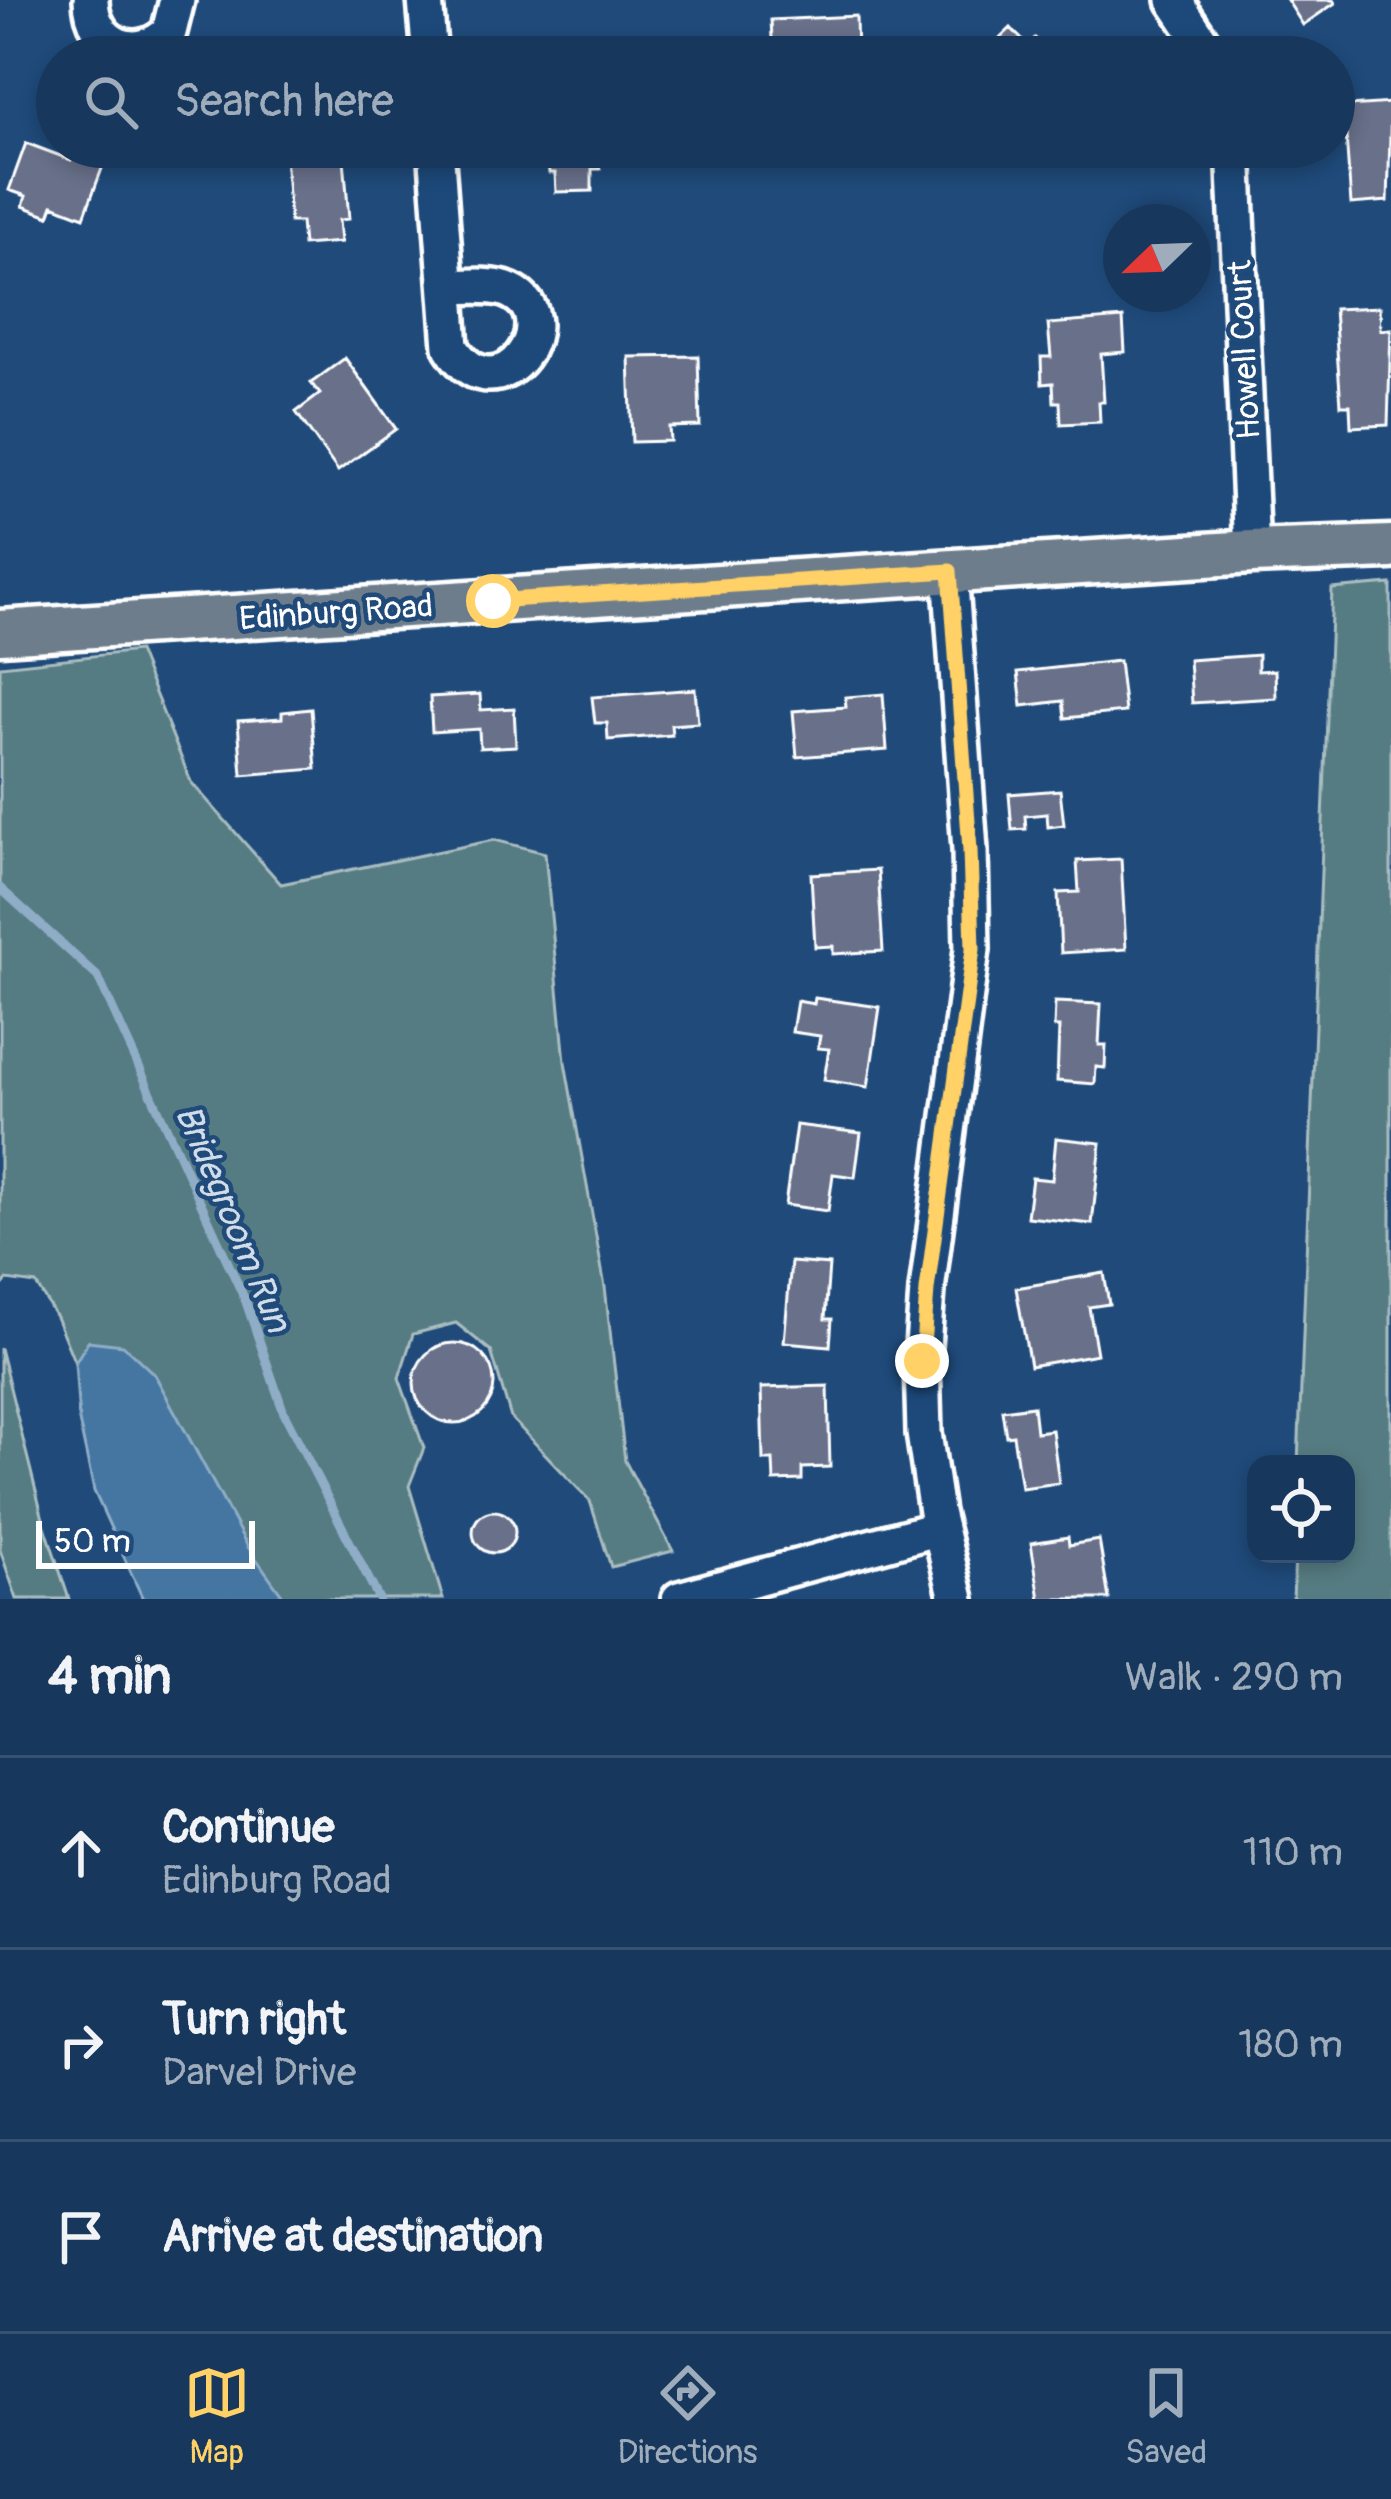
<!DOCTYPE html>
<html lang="en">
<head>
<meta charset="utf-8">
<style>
	:root { --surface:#17385c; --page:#203f62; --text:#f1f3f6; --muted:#9eacbb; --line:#365272; --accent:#ffd166 }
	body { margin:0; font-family:Pangolin,sans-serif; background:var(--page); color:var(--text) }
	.controls { position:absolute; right:36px; bottom:36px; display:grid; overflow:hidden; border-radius:24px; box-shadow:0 6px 18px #0003 }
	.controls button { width:108px; height:108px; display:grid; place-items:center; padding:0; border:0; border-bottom:3px solid var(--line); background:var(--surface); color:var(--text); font:60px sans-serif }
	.compass { position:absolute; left:1103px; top:204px; width:108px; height:108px; border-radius:50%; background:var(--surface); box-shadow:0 6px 18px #0003; rotate:247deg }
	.scale { position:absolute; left:36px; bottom:30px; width:219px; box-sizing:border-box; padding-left:12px; border:6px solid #fff; border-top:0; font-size:33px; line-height:42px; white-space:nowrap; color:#fff; -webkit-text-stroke:9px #1f4a7a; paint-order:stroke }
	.stop { position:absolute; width:36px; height:36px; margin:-27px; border:9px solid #ffd166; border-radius:50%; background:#fff }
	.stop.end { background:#ffd166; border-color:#fff; box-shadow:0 3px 12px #0008 }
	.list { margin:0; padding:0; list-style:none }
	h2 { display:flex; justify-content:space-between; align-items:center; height:156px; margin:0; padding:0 48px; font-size:51px }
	h2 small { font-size:39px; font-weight:400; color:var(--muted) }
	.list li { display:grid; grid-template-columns:78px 1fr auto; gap:36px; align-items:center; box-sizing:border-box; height:192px; padding:0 48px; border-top:3px solid var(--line) }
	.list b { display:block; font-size:45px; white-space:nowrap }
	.list p { margin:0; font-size:39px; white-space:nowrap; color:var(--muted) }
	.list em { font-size:39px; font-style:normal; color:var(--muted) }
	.icon { flex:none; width:66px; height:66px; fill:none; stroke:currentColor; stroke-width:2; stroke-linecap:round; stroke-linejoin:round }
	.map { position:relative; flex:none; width:1391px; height:1599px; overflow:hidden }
	.search { position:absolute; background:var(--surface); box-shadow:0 6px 18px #0003; left:36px; right:36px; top:36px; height:132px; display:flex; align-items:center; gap:30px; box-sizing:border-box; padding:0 42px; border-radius:66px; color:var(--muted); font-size:45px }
	.sheet { height:732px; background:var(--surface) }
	nav { display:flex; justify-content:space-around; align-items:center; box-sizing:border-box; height:168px; border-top:3px solid var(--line); background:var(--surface); font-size:33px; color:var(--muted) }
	nav a { display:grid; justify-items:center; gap:6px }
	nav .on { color:var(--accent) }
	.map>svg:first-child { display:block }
</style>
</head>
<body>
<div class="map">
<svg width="1391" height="1599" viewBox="0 0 1391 1599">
	<rect width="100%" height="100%" fill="#1f4a7a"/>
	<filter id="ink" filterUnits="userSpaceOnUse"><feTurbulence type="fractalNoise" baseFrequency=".00833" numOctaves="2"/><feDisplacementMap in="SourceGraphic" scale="24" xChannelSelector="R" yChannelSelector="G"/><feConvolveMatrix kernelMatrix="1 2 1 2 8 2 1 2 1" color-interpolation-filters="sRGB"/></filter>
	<g filter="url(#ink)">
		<path fill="#547b82" stroke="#aabdc0" stroke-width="3" d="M1391,584V1599H1293L1295,1554H1346V1464H1298L1332,589Z
			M138,651L191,782L281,884L494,840L545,853L565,1062L605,1287L625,1461L673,1551L611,1567L590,1501L511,1418L491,1351L456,1323L413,1334L399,1378L424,1448L409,1486L443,1599H285L89,1341L75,1363L56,1317L36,1284L7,1280L0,1288V666Z
			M0,1348L44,1523L69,1599H17L0,1550Z"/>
		<path fill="#4476a1" stroke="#8fadc7" stroke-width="3" d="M88,1341L123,1345L155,1375L248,1547L285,1599H143L94,1491L79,1421L75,1363Z"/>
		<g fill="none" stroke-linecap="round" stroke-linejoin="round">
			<path stroke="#8fadc7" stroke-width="9" d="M0,888L98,977L246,1302L284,1413L379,1599"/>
		</g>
		<path fill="#68708a" stroke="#fff" stroke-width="3" d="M1287,0H1333L1335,3L1303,25Z
			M856,16L857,57H773L771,20Z
			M1011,28L1027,45L1035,38L1053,57H995L988,50Z
			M1391,103L1388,201L1351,204L1346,136H1334V107Z
			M26,143L71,160L76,147H110L84,217L53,205L49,216L23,206L26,196L9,190Z
			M300,147H343L349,219L339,220L341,242L303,245L301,222H290L285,155L301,154Z
			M547,147H607L599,150L600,169H592V191L556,192L555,173H549Z
			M1380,307L1381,330L1391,329L1388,425L1351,427L1350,405H1341L1334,309Z
			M1123,318L1125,352L1101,354L1104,402H1099L1100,422L1061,424L1060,402H1054L1053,383L1042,384L1041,357H1051L1048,324Z
			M698,356L700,426L669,427L670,441L632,442L629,357Z
			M345,358L396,429L338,471L296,412L320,394L311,383Z
			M1258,655V671L1275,670L1276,698L1192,703L1189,660Z
			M1119,661L1125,712L1065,718L1063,701L1022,706L1018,672Z
			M695,689L698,723L671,725L672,735L608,740L607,723H595L592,697Z
			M480,694L481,710L514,708L516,746L480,748L479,729L432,732L430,697Z
			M883,694L887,750L797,757L793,711L846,707L845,697Z
			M311,709L316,769L242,775L238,721L282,718V712Z
			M1060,790L1064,825L1048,827L1047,814L1025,816L1026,829L1012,830L1009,794Z
			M1121,859L1126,949L1061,953L1058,893L1079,892L1077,861Z
			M878,870L883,951L833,954V946L815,947L811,874Z
			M815,998L880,1007L868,1087L824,1080L829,1049L818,1048L820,1036L792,1032L797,1001L814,1004Z
			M1055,1002L1101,1004L1099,1045H1106L1105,1068L1096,1067L1095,1084L1057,1081L1059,1027H1054Z
			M796,1125L861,1133L855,1177L833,1174L828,1211L785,1205Z
			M1056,1138L1101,1143L1092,1224L1027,1217L1032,1178L1052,1180Z
			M791,1262L829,1265L825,1319H832L830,1346L784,1342Z
			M1104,1273L1109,1304L1089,1307L1097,1354L1030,1366L1016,1288Z
			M414 1383a40 40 0 1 1 80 0a40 40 0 1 1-80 0Z
			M828,1386L830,1467L802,1468V1480L774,1481L773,1460H763L761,1388Z
			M1033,1406L1036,1432L1052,1430L1059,1483L1021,1488L1013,1435L1006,1436L1002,1410Z
			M473 1532a21 21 0 1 1 42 0a21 21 0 1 1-42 0Z
			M1068,1537L1069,1545L1099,1540L1109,1599H1040L1031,1543Z"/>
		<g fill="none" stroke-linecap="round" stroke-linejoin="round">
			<g stroke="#fff" stroke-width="42">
				<path id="minor" d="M91,0C92,45 137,64 169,32L177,0
					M425,0L430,57
					M1174,0L1212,57
					M436,147L451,347C499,425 575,312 504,289C487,284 465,287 447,287
					M1234,147L1252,552
					M950,571L970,850L972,949L927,1290L922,1361L924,1433L936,1512L957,1599
					M679,1599L940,1528"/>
			</g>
			<g stroke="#fff" stroke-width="51">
				<path id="major" d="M0,632L1252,552L1391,547"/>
			</g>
			<use href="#minor" stroke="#1f4a7a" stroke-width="33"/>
			<use href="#major" stroke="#6d7d8c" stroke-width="42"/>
		</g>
	</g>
	<g fill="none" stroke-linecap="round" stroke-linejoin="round" filter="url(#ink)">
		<path stroke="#ffd166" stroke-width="15" d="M493,601L950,571L970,850L973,949L927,1290L922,1361"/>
	</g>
	<g text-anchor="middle" stroke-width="9" stroke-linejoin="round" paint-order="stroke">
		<g font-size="33" fill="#fff" stroke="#1f4a7a">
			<text transform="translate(1243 350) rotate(-93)" y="12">Howell Court</text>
			<text transform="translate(336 611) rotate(-4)" y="12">Edinburg Road</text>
		</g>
		<g font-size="36" font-style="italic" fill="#d0dde8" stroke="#1f4a7a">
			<text transform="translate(234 1218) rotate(67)" y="13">Bridegroom Run</text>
		</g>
	</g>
</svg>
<div class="controls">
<button><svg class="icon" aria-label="locate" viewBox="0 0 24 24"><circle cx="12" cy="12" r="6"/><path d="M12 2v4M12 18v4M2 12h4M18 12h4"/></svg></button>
</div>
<svg class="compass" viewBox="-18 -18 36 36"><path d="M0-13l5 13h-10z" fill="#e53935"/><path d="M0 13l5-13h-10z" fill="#9eacbb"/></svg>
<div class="scale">50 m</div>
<div class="stop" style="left:493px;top:601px"></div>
<div class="stop end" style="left:922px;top:1361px"></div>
<div class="search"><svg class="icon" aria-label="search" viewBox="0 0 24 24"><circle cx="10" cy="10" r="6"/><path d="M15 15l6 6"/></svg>Search here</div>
</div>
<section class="sheet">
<h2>4 min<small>Walk · 290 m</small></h2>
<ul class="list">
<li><svg class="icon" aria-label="ahead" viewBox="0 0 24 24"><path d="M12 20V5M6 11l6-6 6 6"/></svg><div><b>Continue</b><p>Edinburg Road</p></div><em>110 m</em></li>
<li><svg class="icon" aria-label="right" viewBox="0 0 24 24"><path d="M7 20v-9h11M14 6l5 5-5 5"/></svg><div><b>Turn right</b><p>Darvel Drive</p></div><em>180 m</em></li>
<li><svg class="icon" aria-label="arrive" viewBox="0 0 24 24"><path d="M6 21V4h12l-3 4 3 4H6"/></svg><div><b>Arrive at destination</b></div></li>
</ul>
</section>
<nav>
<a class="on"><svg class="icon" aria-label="map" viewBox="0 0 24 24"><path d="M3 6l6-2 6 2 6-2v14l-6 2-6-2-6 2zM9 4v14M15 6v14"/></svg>Map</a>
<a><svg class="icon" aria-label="directions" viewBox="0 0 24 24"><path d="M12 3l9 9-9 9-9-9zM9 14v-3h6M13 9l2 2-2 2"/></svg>Directions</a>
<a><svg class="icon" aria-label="saved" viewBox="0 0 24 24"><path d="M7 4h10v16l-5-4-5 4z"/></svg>Saved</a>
</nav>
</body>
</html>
